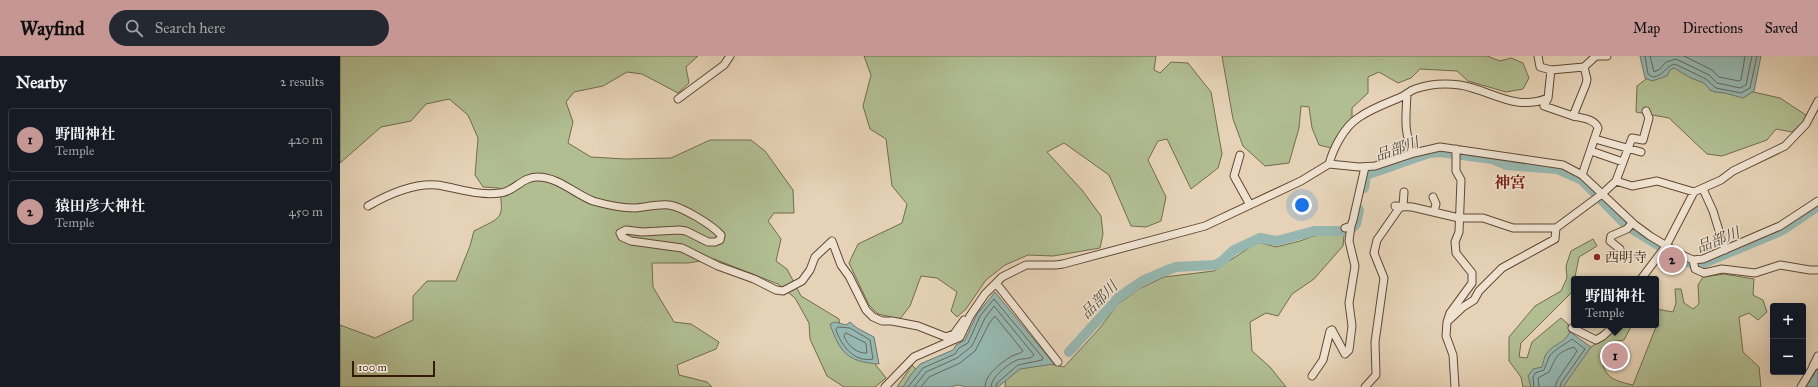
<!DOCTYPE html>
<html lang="en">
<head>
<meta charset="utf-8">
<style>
	:root { --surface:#171b24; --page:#242831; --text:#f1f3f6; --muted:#9ea1a6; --line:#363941; --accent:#c59692 }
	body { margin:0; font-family:"IM FELL Great Primer","Noto Serif JP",serif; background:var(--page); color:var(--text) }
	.controls { position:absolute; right:12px; bottom:12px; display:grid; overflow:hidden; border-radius:4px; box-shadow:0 4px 16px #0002 }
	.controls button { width:36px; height:36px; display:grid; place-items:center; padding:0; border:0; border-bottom:1px solid var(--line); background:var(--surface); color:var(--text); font:20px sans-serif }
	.scale { position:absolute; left:12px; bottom:10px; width:83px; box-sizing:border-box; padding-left:4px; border:2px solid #341a07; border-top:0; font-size:11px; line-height:14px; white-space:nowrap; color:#341a07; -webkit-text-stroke:3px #efe2d0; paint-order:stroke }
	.you { position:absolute; left:962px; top:149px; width:14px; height:14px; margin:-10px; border:3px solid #fff; border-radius:50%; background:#1a73e8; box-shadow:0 0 0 6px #1a73e833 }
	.badge { display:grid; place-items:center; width:26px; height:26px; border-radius:50%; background:var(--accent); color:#111; font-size:13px; font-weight:700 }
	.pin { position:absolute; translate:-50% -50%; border:2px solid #fff; box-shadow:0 1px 4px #0006 }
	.popup { position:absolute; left:1231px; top:220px; width:88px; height:52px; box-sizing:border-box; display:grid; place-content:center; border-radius:4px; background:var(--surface); filter:drop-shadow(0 1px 3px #0005); font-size:13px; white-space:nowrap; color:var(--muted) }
	.popup b { font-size:15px; color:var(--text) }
	.popup::after { content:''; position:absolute; left:50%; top:100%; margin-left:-8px; border:8px solid transparent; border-top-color:var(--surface) }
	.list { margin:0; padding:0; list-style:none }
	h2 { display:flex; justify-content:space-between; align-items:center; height:52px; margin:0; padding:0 16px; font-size:17px }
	h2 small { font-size:13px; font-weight:400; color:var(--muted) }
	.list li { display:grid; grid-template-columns:26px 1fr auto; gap:12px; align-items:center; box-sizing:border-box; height:64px; margin:0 8px 8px; padding:0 8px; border:1px solid var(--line); border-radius:4px }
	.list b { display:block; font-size:15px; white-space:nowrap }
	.list p { margin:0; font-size:13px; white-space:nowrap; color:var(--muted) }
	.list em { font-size:13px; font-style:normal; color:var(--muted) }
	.icon { flex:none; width:22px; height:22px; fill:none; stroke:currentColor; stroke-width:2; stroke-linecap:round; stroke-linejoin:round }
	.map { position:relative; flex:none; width:1478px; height:331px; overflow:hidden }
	header { display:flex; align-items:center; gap:24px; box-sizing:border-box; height:56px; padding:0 20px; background:var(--accent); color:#111 }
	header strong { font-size:19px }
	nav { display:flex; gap:22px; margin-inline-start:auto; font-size:14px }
	.search { width:280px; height:36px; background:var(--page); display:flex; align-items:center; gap:10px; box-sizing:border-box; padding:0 14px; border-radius:22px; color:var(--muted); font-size:15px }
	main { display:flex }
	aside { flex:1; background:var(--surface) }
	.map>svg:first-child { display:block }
</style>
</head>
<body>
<header>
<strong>Wayfind</strong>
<div class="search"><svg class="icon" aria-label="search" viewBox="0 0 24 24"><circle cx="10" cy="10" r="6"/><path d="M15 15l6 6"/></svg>Search here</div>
<nav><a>Map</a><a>Directions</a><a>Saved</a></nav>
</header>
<main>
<aside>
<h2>Nearby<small>2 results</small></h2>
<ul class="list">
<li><span class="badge">1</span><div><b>野間神社</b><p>Temple</p></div><em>420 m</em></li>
<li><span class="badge">2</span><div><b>猿田彦大神社</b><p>Temple</p></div><em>450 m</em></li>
</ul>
</aside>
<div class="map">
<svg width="1478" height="331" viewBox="0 0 1478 331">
	<rect width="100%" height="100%" fill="#e6d3b7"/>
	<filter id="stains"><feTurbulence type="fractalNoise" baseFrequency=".005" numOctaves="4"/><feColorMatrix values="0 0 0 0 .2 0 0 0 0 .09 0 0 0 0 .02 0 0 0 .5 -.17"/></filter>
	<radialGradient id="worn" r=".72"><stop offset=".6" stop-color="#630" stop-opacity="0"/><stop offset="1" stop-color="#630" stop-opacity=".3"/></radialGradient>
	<path fill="#b0be92" stroke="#726c4c" d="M0,0H358L346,11L349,27L338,37L302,18L287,16L263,30L234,36L226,46L233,66L228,87L251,101L285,103L331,102L370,84H411L425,95L453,134L454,157H434L428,165L441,183L436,205L447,213L461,240L499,263L502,283L531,303L546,322L535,331H504L487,320L470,283L469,267L455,242L438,228L374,203L348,207H312L313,231L334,266L351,268L379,286L376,293L337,309L339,319L367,326L372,331H0V269L35,282L73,264V240L87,225H116L130,190L134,175C161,161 165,164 159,132L143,131L135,119L138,82L128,59L109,43L86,48L71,65L41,71L0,107Z
		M524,0H816L814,14L820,17L831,6L848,7L871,36L882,98L878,112L851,133L827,83L818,85L808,104L826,141L821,165L806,171L791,170L769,119L724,87L707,96L742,134L761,160L763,178L760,192L713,200L688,199L665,209L646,224L626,253L617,261L611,255L617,236L597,222L581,220L570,250L560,263L538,258L529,249L509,207L518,188L562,167L567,148L552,130L546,83L530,73L523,50L531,19Z
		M882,0H1147L1160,5L1171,2L1183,7L1189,22L1183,33L1166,36L1128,25L1117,15L1080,13L1071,22L1058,27L1039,16L1028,21V37L1012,52V62L991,92L979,89L972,72L969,51L961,50L959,72L949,107L925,110L903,90L893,63Z
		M1315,0L1400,33L1440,42L1469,61L1452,76L1436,73L1427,84L1382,100L1367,98L1329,62L1296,56L1297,30L1310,20Z
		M1000,174L1004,180L1003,190L974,223L952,238L938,260L926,257L910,266L912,295L930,311L946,331H665L666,318L680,308L705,307L724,311L759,273L778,248L799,233L824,221L874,215L918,186L936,191L960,185L973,180L993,178Z
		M1253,183L1257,190L1239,201L1232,236L1181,287L1179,301L1187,302L1192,286L1221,262L1228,268L1231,284L1205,331H1183L1181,321L1169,305V281L1195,250L1221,235L1227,222L1226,210L1231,195Z
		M1384,218L1414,223L1413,239L1423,244L1427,256L1418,264L1409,257L1399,261L1403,296L1419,311L1421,331H1217L1239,300L1273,275L1283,269H1292L1284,284L1270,286L1260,298C1265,321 1270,324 1293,329L1316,271L1315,269L1316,253L1333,256L1336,247L1335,233H1341L1344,247L1353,253L1359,248L1358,229L1363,221Z
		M572,309L593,331H557Z"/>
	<path fill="#96b7b0" stroke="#6f786c" d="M1300,0H1421L1414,35L1403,42L1385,37L1375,36L1370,34L1364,27L1351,22L1334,12L1330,14L1327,20L1312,25L1305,22Z
		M655,236L714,308L680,313L658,331H627L618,329L610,331H563L570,320L580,308L613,294L616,289L625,284L637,258Z
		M495,266L506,269L510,266L517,272L534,281L539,308C508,306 500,297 490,268Z
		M1230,276L1251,291L1223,331H1191L1188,320L1193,313L1202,311C1203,307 1204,302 1206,298C1214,287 1223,289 1230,276Z
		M1478,312V331H1466Z"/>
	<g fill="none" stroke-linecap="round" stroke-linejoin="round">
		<path stroke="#65685c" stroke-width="1" d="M1305,0L1308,18L1313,21C1324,20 1325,10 1335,8L1366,23L1376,32L1401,37L1410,32L1417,0
			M1310,0L1314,16L1320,13L1326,6L1336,3L1369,19L1377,27L1400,32L1406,29L1412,0
			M1344,0L1372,14L1379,21L1399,25L1401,24L1405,0
			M498,271L510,272L530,284L533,303C514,307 501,289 496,274Z
			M506,277L526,287L527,297C517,298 507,289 504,280Z
			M568,331L583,312L615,298L619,292L628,287L640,260L654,243L703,302L702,304L678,309L657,327L656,331
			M574,331L586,316L617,302L632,290L645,262L654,250L694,299C690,304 683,302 677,304C668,308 651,321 651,331
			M581,331L589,321L620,307L635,295L650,266L655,260L683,295C680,298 676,298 672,300C661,307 645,318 645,331
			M1194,331L1193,321L1195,317L1204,314C1206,310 1207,305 1209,301C1212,295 1227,287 1232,283L1245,293L1221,327L1220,331
			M1199,331L1198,322L1209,316C1217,300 1216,297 1234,291L1237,295L1217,325L1215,331"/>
		<path stroke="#96b7b0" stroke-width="10" d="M1024,132L1026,119L1089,97L1100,96L1152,103L1166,109L1217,113L1242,124L1287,170L1346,206L1359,209L1443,174L1478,150
			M729,296L779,241L804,224L825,215L836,211L875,209L881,206L894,194L920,182L937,185L974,175H1009L1016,168L1019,154"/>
		<g stroke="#604833" stroke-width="9">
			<path id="minor" d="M1198,0L1200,11L1211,14L1244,11L1256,0H1267
				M1067,38C1066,61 1063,77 1074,97
				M1208,42L1204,50L1233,60
				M338,43L384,9L390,0
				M1255,83L1301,96
				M1251,95L1283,106
				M900,99L894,120L910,149
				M989,108C993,93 1004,71 1018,62C1030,53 1045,48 1059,42C1065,40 1069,35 1075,33C1089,28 1105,27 1120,29C1151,34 1175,56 1208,42L1211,14
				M1242,119L1258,72C1255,63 1242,62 1233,60L1246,28L1247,23L1244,11
				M1276,125L1292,130L1317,125L1354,136
				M1363,133L1373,155L1385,194
				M1093,141L1096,148L1094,156
				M28,150C47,139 74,127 97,129C118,132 138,140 160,137C174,136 183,120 198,121C218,121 235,138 253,145C267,149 281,152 295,152C306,151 318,148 329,149C343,151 372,169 381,179L380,184L375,186H368L346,175L339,174L302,176L286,174L280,177L282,181L291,185L342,192L378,210L414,223L436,234L443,235L462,225L470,214L475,201L492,185L501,209L509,220L526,254L533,261L542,265H552L578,270L606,281L614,278L624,264
				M1055,150L1072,151L1119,162H1143L1173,172H1216L1262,138L1276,125L1292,82L1303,84L1309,62L1306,55
				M1063,151L1064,136
				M1005,172L1011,170L1013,164L1025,111
				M1280,193L1270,185L1271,180L1287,173L1292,167
				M1353,204L1355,213L1364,217L1382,213L1415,217L1440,209L1470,214H1478
				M1301,223L1326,190L1354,136L1381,124L1393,115L1445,90L1466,68L1478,45
				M656,227L718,306
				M1108,265L1123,251L1134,244L1139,235L1162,212L1215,183L1216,172
				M1232,272L1256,284L1263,280L1275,269
				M1473,310L1478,300
				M972,320L983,304L990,275L992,274L1005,298L1009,294L1012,270L1009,247L1015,210L1009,185L1011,170
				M545,331L574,301L620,281L630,260L645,238L662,221L686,209H716L723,208L865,170L961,125L989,108L1019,111L1035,110L1074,97L1100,91L1223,109L1242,119L1295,169L1310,180L1342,199L1353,204L1363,203L1440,170L1478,145
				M1025,331L1036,319L1035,286L1044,222L1034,197L1037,184L1060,151
				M1115,331L1113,299L1106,280L1107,266L1110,257L1132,227V217L1116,197L1115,186L1119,176L1121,124L1116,115V93
				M1461,331L1473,311L1478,308"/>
		</g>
		<use href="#minor" stroke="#efe2d0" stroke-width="7"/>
	</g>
	<circle fill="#8f2418" stroke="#efe2d0" stroke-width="1.5" cx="1257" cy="201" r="4"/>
	<g text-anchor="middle" stroke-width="3" stroke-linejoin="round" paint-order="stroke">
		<g font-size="14" fill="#341a07" stroke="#efe2d0" text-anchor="start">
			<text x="1265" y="206">西明寺</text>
		</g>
		<g font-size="15" font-style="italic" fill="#51493a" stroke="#efe2d0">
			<text transform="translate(1057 93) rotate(-19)" y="5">品部川</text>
			<text transform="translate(1378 184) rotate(-21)" y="5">品部川</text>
			<text transform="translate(759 244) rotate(-45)" y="5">品部川</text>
		</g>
		<g font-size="16" font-weight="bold" fill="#7a1f14" stroke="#efe2d0">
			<text x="1170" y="132">神宮</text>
		</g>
	</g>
	<rect width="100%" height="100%" filter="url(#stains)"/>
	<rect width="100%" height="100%" fill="url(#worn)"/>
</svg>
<div class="controls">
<button>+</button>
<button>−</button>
</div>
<div class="scale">100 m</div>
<div class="you"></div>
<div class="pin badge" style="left:1275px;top:300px">1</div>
<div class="popup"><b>野間神社</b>Temple</div>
<div class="pin badge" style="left:1332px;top:204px">2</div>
</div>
</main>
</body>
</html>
